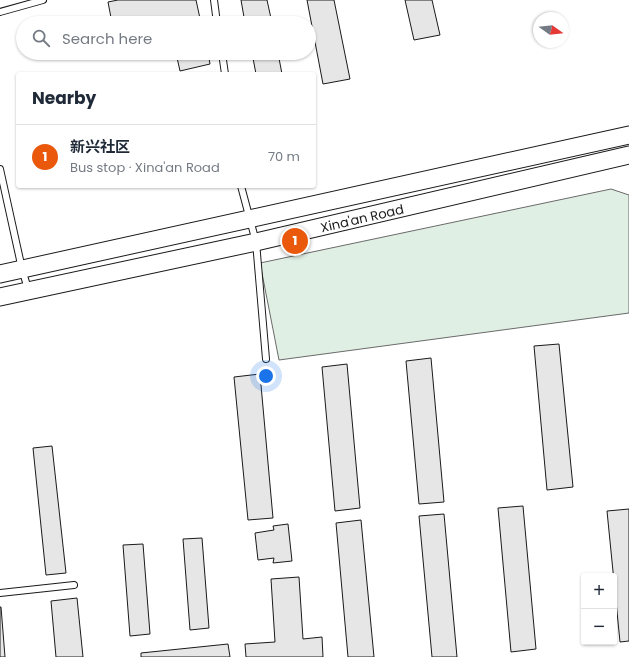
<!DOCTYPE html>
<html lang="en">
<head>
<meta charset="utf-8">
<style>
	:root { --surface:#fff; --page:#f6f6f7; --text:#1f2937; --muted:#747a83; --line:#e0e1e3; --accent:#ea580c }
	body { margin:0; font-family:Poppins,"Noto Sans SC",sans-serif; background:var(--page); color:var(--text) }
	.controls { position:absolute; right:12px; bottom:12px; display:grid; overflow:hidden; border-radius:4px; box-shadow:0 1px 3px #0004 }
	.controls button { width:36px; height:36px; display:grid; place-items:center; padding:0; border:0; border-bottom:1px solid var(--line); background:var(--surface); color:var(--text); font:20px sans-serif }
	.compass { position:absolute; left:533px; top:12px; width:36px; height:36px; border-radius:50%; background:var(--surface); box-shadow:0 1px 3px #0004; rotate:105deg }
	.you { position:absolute; left:266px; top:376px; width:14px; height:14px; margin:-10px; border:3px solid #fff; border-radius:50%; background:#1a73e8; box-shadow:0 0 0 6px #1a73e833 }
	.badge { display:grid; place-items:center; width:26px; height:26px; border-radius:50%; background:var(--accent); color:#fff; font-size:13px; font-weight:700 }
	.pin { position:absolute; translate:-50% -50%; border:2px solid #fff; box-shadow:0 1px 4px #0006 }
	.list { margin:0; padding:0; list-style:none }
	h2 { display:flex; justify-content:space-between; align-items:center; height:52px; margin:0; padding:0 16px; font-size:17px }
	h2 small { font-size:13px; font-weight:400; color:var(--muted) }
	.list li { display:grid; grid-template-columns:26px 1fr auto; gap:12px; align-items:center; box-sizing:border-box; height:64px; padding:0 16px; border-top:1px solid var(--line) }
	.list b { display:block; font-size:15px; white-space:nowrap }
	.list p { margin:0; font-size:13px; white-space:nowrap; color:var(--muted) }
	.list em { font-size:13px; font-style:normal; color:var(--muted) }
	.icon { flex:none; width:22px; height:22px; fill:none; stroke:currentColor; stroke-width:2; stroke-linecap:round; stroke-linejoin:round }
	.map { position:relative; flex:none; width:629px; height:657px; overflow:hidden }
	.search { position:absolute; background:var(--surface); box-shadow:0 1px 3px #0004; left:16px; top:16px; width:300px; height:44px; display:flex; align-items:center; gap:10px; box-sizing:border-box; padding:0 14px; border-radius:22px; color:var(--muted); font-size:15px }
	.panel { position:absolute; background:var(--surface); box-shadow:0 1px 3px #0004; left:16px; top:72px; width:300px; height:116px; border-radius:4px }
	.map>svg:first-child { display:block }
</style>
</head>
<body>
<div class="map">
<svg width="629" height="657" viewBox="0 0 629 657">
	<rect width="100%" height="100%" fill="#fff"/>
	<path fill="#e0efe3" stroke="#6a6a6a" d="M611,189L629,195V313L279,360L260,263Z"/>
	<path fill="#e6e6e6" stroke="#1a1a1a" d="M118,0H196L201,23H112L108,2Z
		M241,0H267L272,23H245Z
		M307,0H334L350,79L323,84Z
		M405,0H432L440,35L414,40Z
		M176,53H208L210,64L180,71Z
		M252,53H278L282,74H256Z
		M559,344L573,487L547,490L534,346Z
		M431,358L444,502L419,504L406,361Z
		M347,364L360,508L335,511L322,367Z
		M260,374L273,518L248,520L234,377Z
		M52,446L66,573L46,575L33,448Z
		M523,506L536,649L511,652L498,508Z
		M629,509V641L620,642L607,511Z
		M444,514L457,657H432L419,516Z
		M361,520L374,657H348L336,523Z
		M288,524L292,561L273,563L274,558L258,560L255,533L274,530L273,526Z
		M202,538L209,628L190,630L183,539Z
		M143,544L150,634L130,636L123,545Z
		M299,577L303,639L322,637L323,657H246L245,644L275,642L271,579Z
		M77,598L83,657H56L51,601Z
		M0,607H1L5,657H0Z
		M228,644L230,657H141V653Z"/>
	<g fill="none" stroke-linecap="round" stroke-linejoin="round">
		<g stroke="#1a1a1a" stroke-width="8">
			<path id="service" d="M214,0L217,23
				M0,12L43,0
				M222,53L225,74
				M0,169L22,269L28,289
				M241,186L256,242L266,359
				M0,593L74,585"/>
		</g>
		<g stroke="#1a1a1a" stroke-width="19">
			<path id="secondary" d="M0,274L629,135
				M0,297L256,242L629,155"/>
		</g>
		<use href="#service" stroke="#fff" stroke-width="6"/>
		<use href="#secondary" stroke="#fff" stroke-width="17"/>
	</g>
	<g text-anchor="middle" stroke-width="3" stroke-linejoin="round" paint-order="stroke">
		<g font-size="13" fill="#1a1a1a" stroke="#fff">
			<text transform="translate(362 218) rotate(-13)" y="5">Xina'an Road</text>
		</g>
	</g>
</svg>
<div class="controls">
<button>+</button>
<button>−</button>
</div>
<svg class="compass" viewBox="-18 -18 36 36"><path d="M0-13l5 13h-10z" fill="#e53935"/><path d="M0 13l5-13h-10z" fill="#747a83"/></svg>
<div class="you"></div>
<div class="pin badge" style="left:295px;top:241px">1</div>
<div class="search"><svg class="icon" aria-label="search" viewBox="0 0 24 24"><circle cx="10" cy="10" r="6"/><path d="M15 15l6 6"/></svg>Search here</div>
<section class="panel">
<h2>Nearby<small></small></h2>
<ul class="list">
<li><span class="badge">1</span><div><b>新兴社区</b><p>Bus stop · Xina'an Road</p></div><em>70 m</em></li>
</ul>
</section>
</div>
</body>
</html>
